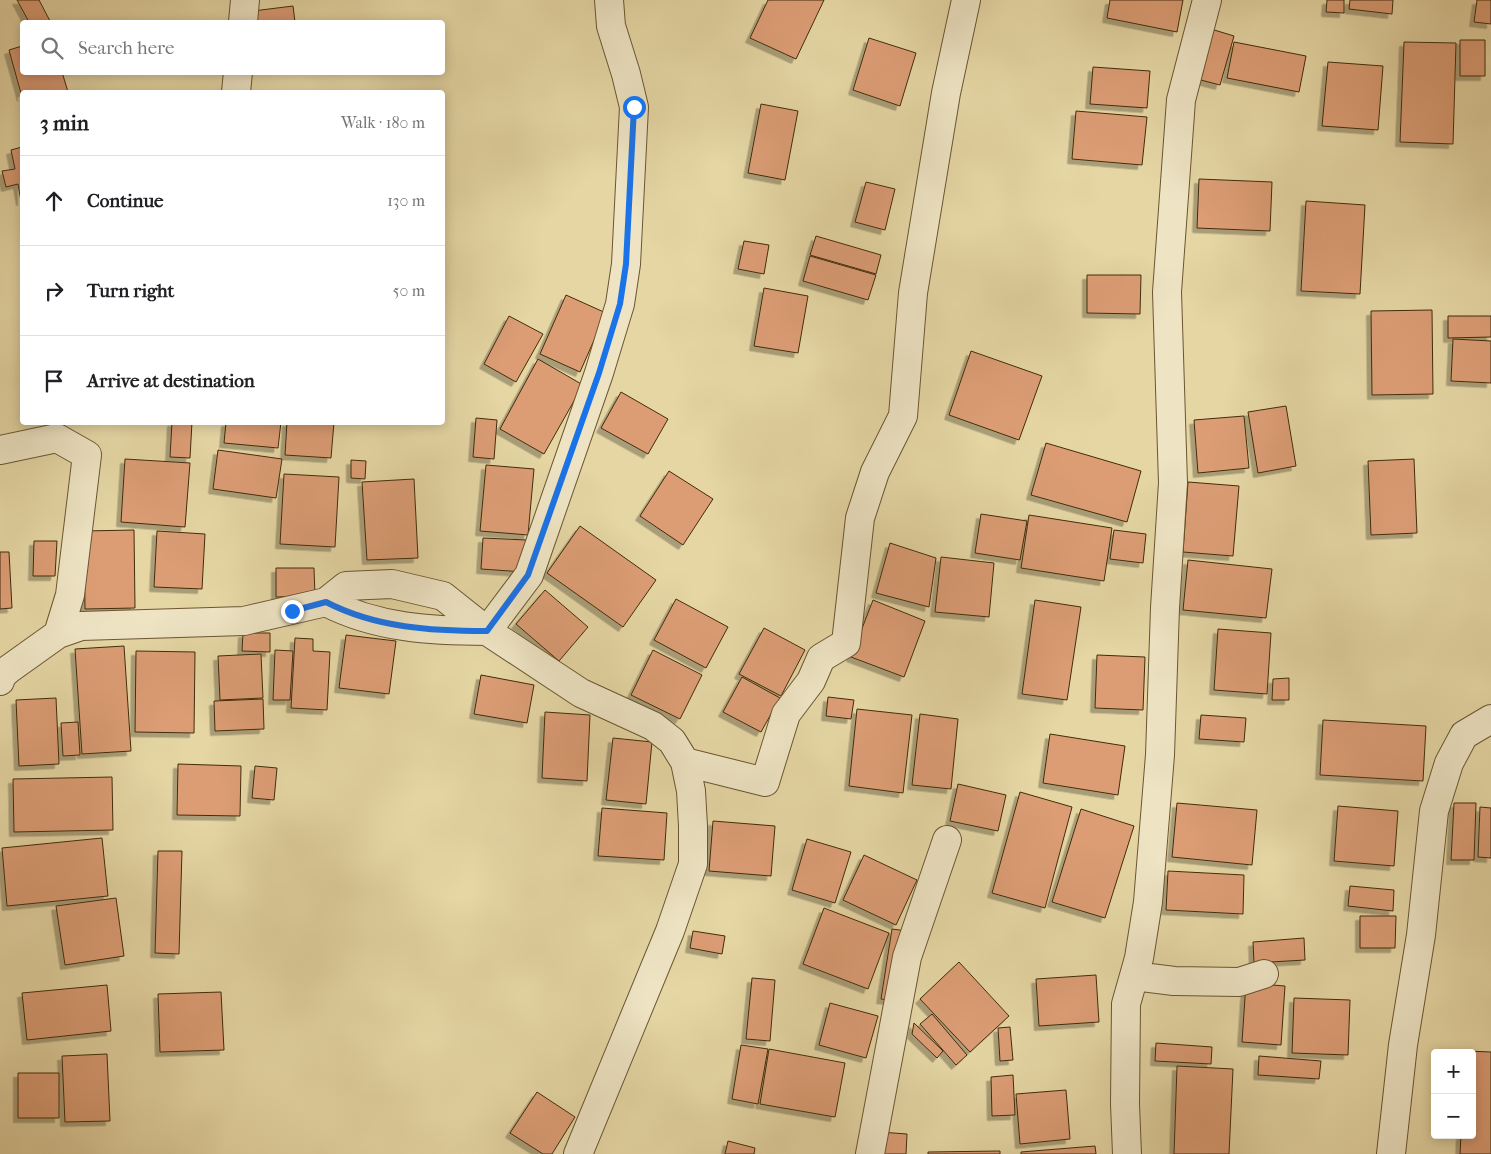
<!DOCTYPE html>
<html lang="en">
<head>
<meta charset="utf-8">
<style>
	:root { --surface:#fff; --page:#f6f6f6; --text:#202124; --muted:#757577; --line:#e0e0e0 }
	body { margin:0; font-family:"IM FELL French Canon",serif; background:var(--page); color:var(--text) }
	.controls { position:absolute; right:15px; bottom:15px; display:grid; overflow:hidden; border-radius:5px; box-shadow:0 2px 12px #0003 }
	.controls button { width:45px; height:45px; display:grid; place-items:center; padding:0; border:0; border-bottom:1px solid var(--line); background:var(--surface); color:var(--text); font:25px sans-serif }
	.stop { position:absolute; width:15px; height:15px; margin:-11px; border:4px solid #1a73e8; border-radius:50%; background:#fff }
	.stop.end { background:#1a73e8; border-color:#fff; box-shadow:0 1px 5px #0008 }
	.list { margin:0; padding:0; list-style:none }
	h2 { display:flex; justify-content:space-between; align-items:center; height:65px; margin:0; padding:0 20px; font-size:21px }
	h2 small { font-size:16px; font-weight:400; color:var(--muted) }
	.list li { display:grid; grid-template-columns:32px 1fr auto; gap:15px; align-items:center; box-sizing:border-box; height:90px; padding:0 20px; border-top:1px solid var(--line) }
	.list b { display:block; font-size:19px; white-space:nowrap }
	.list em { font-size:16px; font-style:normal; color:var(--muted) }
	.icon { flex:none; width:28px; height:28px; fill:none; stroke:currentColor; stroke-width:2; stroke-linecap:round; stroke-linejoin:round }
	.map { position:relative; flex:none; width:1491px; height:1154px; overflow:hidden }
	.search { position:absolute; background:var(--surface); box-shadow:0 2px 12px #0003; left:20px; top:20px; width:425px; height:55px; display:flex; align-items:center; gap:12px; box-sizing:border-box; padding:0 18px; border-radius:5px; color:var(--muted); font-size:19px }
	.panel { position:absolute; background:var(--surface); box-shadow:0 2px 12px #0003; left:20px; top:90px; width:425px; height:335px; border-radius:5px }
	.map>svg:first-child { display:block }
</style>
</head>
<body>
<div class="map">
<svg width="1491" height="1154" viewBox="0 0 1491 1154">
	<defs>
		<filter id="shadow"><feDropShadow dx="-4.5" dy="4.5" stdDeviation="0" flood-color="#0004"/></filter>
	</defs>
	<rect width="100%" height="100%" fill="#e5d6a4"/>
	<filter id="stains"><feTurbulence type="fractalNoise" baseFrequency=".004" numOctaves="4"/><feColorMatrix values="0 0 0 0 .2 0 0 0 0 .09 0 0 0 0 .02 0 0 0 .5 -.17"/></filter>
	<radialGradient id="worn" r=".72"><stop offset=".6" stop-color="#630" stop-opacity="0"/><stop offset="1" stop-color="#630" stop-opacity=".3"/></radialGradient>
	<path fill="#dc9d75" stroke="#412c0c" filter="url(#shadow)" d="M17,0H39L50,21L29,22Z
		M768,0H824L796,59L750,38Z
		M1110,0H1183L1177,32L1107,18Z
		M1327,0H1344V13L1326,12Z
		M1350,0H1393L1392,14L1349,9Z
		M1477,0H1491V24L1474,22Z
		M293,6L295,22H255L253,11Z
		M1211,29L1234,36L1220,85L1197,79Z
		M869,38L916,53L900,106L853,90Z
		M1460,40H1485V76H1460Z
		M1234,42L1306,56L1299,92L1227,78Z
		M1404,42L1456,43L1453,144L1400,142Z
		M22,46V72H62L68,92H22V97L9,50Z
		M1328,62L1383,66L1378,130L1322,126Z
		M1093,67L1150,71L1147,108L1090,104Z
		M761,104L798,111L785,180L748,173Z
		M1076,111L1147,117L1142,165L1072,159Z
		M22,147V201H21L18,184L6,187L2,171L15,169L11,150Z
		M1199,179L1272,182L1270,231L1197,228Z
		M866,182L895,189L885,230L855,222Z
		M1306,201L1365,205L1360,294L1301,291Z
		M816,236L881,255L876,274L810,255Z
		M744,241L769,245L764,274L738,269Z
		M810,256L876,275L868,300L803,281Z
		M1087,275H1141L1140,314L1087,313Z
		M764,288L808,296L798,353L754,346Z
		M566,295L606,313L580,372L540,354Z
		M1432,310L1433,394L1372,395L1371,311Z
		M509,316L543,334L516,382L484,364Z
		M1448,316H1491V337L1448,338Z
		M1453,339L1491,341V383L1451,381Z
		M971,351L1042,376L1019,440L949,415Z
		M538,359L583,385L544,454L500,429Z
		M621,392L668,419L648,454L601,428Z
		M1286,406L1296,466L1258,473L1248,412Z
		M1244,416L1249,468L1198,473L1194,420Z
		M476,418L497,420L494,459L473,457Z
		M172,422H192L190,458L170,457Z
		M226,422H281L278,448L224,443Z
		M287,422H334L331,458L285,455Z
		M1046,443L1141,471L1127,522L1031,495Z
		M218,450L282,459L276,498L213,489Z
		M125,459L190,463L185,527L121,522Z
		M1414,459L1417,533L1371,535L1368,461Z
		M351,460L366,461L365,479L351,478Z
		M486,465L534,469L528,535L480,531Z
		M669,471L713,499L683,545L640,516Z
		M284,474L339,477L335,547L280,544Z
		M414,479L418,558L367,560L362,482Z
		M1188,482L1239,486L1233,556L1183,552Z
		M981,514L1027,521L1020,560L975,553Z
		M1029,515L1112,528L1104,581L1021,568Z
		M580,526L656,580L623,627L547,573Z
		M134,530L135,608L85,609L84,531Z
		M1114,530L1146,534L1143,563L1110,559Z
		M157,531L205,534L202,589L154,587Z
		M483,538L526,540L524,572L481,569Z
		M34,541H57L55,576H33Z
		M890,543L936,558L929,607L876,593Z
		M0,552H9L12,608L0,609Z
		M941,557L994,563L989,617L935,612Z
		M1188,560L1272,569L1266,618L1183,610Z
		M276,568H314L315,596L276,597Z
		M545,590L588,627L559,661L516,624Z
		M676,599L728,627L706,668L654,640Z
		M873,600L925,621L904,677L851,657Z
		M1035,600L1081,607L1067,700L1022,694Z
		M764,628L805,650L781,696L739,674Z
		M1218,629L1271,633L1267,694L1214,690Z
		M243,633H270V652L242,651Z
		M346,635L396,641L389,694L339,688Z
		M295,638L313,639V651L330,652L327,710L291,708Z
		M124,646L131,751L82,754L75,649Z
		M275,650L293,651L290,700H273Z
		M653,650L702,675L680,719L631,695Z
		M136,651L195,652L194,733L135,732Z
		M261,654L263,698L220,700L218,656Z
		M1097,655L1145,657L1143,710L1095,708Z
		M481,675L534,685L527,723L474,714Z
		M742,677L780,698L761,732L723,712Z
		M1289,678V700H1272L1273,679Z
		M828,697L854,700L851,719L826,716Z
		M56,698L59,764L19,766L16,700Z
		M263,699L264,729L215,731L214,701Z
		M857,709L912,715L903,793L849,786Z
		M545,712L590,715L587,781L542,778Z
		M920,714L958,719L951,789L912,785Z
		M1201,715L1246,718L1244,742L1199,739Z
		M1323,720L1426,726L1423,781L1320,775Z
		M78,722L80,755L63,756L61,723Z
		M1050,734L1125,746L1118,795L1043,783Z
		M613,738L652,742L646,804L606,800Z
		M178,764L241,766L240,816L177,815Z
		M255,766L277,768L274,800L252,798Z
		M112,777L113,830L14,832L13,779Z
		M958,784L1006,795L998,831L950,821Z
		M1020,792L1072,807L1045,908L992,893Z
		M1177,803L1257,810L1252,865L1172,857Z
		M1454,803H1476L1474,860H1451Z
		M1338,806L1398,811L1394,866L1334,861Z
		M1480,807L1491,808V858L1478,857Z
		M602,808L667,813L664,860L598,856Z
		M1081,809L1134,826L1105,918L1052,902Z
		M713,821L775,826L771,876L709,871Z
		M102,838L108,896L7,906L2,848Z
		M807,839L851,852L835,903L792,890Z
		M158,851H182L179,954L155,953Z
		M864,855L917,880L896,925L843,900Z
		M1168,871L1244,875L1243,914L1166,910Z
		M1350,886L1394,890L1393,911L1348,906Z
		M116,898L124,956L65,965L56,906Z
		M824,908L889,933L868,989L803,964Z
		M1360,916H1396L1395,948H1360Z
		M892,929L907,931L896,1001L881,999Z
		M693,931L725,936L722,954L690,948Z
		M1304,938L1305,960L1254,963L1253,942Z
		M959,962L1009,1016L970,1052L920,999Z
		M1096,975L1099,1022L1039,1026L1036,979Z
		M752,978L775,980L770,1041L746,1039Z
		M1246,983L1285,986L1281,1045L1242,1042Z
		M107,985L111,1031L27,1040L22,993Z
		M221,992L224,1050L160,1052L158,994Z
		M1294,998L1350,1000L1348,1055L1292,1053Z
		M830,1003L878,1016L866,1058L819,1045Z
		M932,1014L967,1055L956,1065L920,1024Z
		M914,1023L943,1051L937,1058L912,1034Z
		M1010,1027L1013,1060L1000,1061L998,1028Z
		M1156,1043L1212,1047L1211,1064L1155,1061Z
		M741,1045L768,1049L758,1104L732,1099Z
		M769,1049L845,1063L835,1117L760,1104Z
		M1466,1051L1491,1052V1154H1460L1461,1135H1472V1053Z
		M107,1054L110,1121L65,1122L62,1056Z
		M1259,1056L1321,1061L1319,1079L1258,1075Z
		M1177,1066L1233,1069L1229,1154H1174Z
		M18,1073H59V1118H18Z
		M1013,1075L1015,1115L992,1116L991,1077Z
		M1066,1090L1070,1139L1020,1144L1016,1094Z
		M537,1092L575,1117L552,1154H543L510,1133Z
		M880,1132L907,1134L906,1154H878Z
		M728,1141L755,1148L754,1154H725Z
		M1095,1146L1096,1154H1021V1152Z
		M1000,1151V1154H928V1152Z"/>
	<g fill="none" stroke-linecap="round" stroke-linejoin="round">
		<g stroke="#6a5632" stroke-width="30">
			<path id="minor" d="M243,22L245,0
				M236,92L238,72
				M0,450L57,438L87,455L70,595L58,634
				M326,602C376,628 432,631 487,631
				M487,631L529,575L599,373L620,304L626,264L634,107L626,74L611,26L609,0
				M0,681L2,675L9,669L58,634L81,626L244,621L326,602L346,586L392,584L443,596L487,631L581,693L653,726L672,741L685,762L691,791L693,826V864L670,931L578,1154
				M685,762L765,782L786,714L811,681L821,658L846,643L860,518L875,472L903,416L913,293L946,93L966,0
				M1134,976L1174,981L1239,982L1264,974
				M870,1154L907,957L947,840
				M1127,1154L1125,1104L1126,1004L1139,958L1148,902L1160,755L1165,608L1173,483L1167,292L1181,100L1207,0
				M1391,1154L1403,1045L1421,935L1434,811L1449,763L1464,735L1491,719"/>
		</g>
		<use href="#minor" stroke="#eee4c4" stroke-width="28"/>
	</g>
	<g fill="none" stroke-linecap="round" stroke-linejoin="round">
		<path stroke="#1a73e8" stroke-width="6" d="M292,611L326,602C376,628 432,631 487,631L528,575L599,373L620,304L626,264L634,107"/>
	</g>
	<rect width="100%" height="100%" filter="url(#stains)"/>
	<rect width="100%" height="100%" fill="url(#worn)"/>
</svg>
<div class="controls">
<button>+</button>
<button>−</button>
</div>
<div class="stop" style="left:634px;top:107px"></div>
<div class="stop end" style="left:292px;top:611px"></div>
<div class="search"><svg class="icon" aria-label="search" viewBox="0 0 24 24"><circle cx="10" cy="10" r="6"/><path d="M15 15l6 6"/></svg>Search here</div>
<section class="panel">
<h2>3 min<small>Walk · 180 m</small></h2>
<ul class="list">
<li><svg class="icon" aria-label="ahead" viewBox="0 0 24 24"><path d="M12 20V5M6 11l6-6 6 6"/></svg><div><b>Continue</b></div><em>130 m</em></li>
<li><svg class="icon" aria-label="right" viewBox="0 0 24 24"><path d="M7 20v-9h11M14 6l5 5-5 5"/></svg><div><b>Turn right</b></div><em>50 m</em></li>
<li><svg class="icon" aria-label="arrive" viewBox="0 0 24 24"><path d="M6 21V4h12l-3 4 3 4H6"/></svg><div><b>Arrive at destination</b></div></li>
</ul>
</section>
</div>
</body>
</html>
